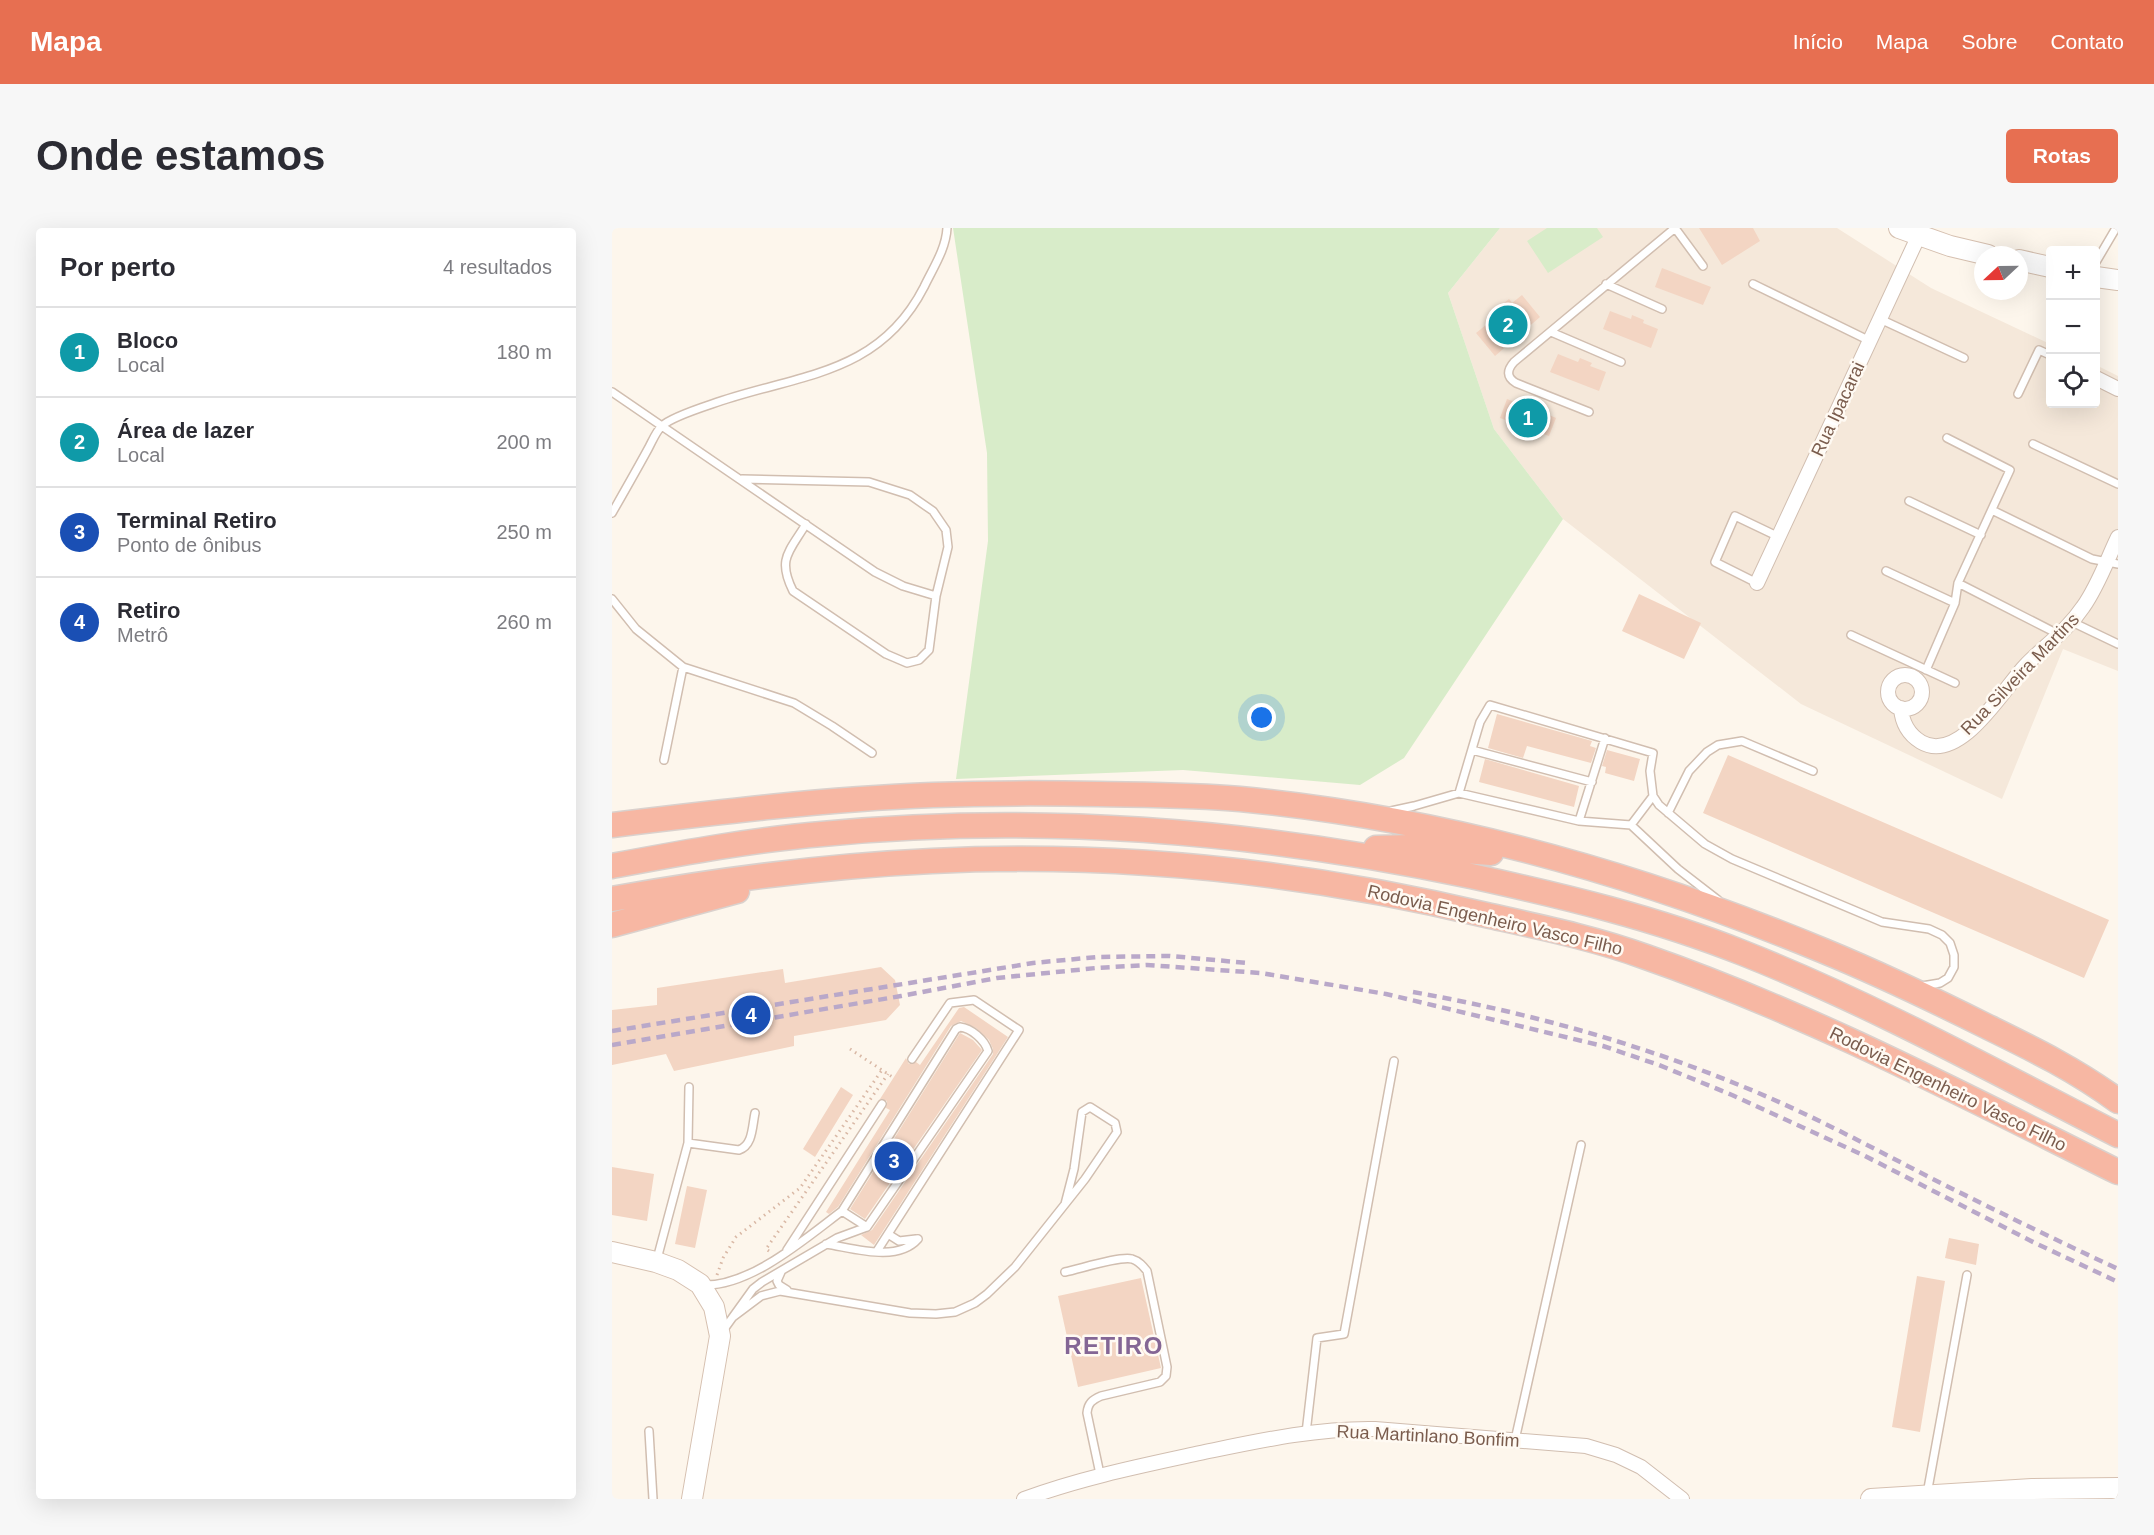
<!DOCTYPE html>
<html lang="pt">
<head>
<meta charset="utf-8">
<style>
	:root { --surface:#fff; --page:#f7f7f7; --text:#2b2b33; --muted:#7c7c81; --line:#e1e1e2; --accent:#e76f51 }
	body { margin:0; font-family:Helvetica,sans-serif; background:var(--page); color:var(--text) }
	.controls { position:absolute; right:18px; top:18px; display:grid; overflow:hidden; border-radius:6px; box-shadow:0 6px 24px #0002 }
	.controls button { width:54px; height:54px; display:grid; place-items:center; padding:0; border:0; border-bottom:2px solid var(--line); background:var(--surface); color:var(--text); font:30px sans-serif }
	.compass { position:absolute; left:1362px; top:18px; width:54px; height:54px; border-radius:50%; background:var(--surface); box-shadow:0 6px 24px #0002; rotate:248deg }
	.you { position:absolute; left:650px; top:490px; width:21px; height:21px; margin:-15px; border:4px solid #fff; border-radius:50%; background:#1a73e8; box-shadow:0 0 0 9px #1a73e833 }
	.badge { display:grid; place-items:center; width:39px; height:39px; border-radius:50%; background:var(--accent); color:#fff; font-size:20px; font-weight:700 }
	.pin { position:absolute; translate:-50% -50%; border:3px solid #fff; box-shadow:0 2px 6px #0006 }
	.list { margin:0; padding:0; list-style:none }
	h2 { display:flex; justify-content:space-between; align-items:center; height:78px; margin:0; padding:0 24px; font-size:26px }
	h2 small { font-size:20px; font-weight:400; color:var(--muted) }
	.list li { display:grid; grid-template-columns:39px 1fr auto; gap:18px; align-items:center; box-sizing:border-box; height:90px; padding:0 24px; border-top:2px solid var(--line) }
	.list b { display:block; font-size:22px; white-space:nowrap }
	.list p { margin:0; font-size:20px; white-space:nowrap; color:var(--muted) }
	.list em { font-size:20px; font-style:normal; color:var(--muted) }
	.icon { flex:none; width:33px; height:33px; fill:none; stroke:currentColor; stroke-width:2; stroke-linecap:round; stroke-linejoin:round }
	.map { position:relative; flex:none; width:1506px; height:1271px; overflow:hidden; border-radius:6px }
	header { display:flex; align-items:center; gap:36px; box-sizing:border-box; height:84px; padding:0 30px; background:var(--accent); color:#fff }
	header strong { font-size:28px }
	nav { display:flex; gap:33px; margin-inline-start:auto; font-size:21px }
	.intro { display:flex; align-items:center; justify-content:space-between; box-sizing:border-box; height:144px; padding:0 36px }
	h1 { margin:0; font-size:42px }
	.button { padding:15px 27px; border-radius:6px; background:var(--accent); color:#fff; font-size:21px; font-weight:700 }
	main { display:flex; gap:36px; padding:0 36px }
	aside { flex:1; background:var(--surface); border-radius:6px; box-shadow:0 6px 24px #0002 }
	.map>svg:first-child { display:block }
</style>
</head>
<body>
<header>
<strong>Mapa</strong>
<nav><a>Início</a><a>Mapa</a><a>Sobre</a><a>Contato</a></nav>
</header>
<div class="intro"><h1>Onde estamos</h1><a class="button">Rotas</a></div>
<main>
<aside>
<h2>Por perto<small>4 resultados</small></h2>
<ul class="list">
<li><span class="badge" style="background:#0f9aa8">1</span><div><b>Bloco</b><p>Local</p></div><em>180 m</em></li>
<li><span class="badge" style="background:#0f9aa8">2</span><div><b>Área de lazer</b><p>Local</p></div><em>200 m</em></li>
<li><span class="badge" style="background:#1a4fb4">3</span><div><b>Terminal Retiro</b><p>Ponto de ônibus</p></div><em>250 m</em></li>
<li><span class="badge" style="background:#1a4fb4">4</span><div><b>Retiro</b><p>Metrô</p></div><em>260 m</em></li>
</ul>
</aside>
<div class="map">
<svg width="1506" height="1271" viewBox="0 0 1506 1271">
	<rect width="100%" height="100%" fill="#fdf6ec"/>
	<path fill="#f5e8da" d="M888,0H1225L1319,60L1438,116V176H1484V137L1506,148V443L1451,421L1390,571L1189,476L951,291L882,201L836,65Z"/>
	<path fill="#d8ecc9" d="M341,0H888L836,65L882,201L951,291L792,530L748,557L571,542L344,551L376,313L375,225Z
		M935,0H985L991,9L936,45L915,13Z"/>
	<path fill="#f3d5c3" d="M1087,0H1141L1148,13L1110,37Z
		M1050,40L1099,59L1091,77L1043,59Z
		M910,67L928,89L883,128L864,105L890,84L886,80L897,71L900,75Z
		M998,83L1019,91L1020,87L1032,92L1031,95L1046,101L1039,120L991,101Z
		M946,126L966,134L968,130L980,135L978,138L994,144L987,163L938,144Z
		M895,171L916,179L917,175L929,180L928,183L944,190L937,208L888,190Z
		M1027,366L1089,395L1072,431L1010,403Z
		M885,486L980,513L978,518L984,520L979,535L915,518L911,530L876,520Z
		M995,522L1028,531L1022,553L993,545L994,539L990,538Z
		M1116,527L1497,692L1472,750L1091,585Z
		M873,531L967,558L962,579L867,554Z
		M269,739L283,752L288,777L274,792L182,808V818L62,843L54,826L0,837V782L45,777V760L171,741L173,755Z
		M352,779L396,809L262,1017L249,1007L260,1002L381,826V821L377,812L364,800L349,793L339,798L226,979L217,986L214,984L278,882L274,880L275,873L268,871L294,830L297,836L304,834L308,837L347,780Z
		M348,805L361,812L370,822L253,991L238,981Z
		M229,859L241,867L203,929L191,921Z
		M0,939L42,946L35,993L0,987Z
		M75,958L95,962L83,1020L63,1016Z
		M1337,1010L1367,1016L1364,1037L1333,1030Z
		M1305,1048L1333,1053L1308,1204L1280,1199Z
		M529,1050L549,1140L466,1159L446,1068Z"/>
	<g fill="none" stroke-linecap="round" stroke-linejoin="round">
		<g stroke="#d1beb0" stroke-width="10">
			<path id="lane" d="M1063,0L1091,38
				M1484,34L1504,0
				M994,56L1050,81
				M1141,56L1258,113
				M1268,91L1352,130
				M939,104L1009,134
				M0,164L263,344L291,358L324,368L317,422L307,432L295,435L274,426L181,363C165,331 177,324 194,296
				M1406,166L1427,122L1438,127
				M977,184L904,155C894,149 895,142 902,134L1063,0
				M1421,216L1506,256
				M130,251L257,254L298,267L321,283L334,302L336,319L324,368
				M1297,273L1369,307
				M1380,282L1480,331L1506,336
				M0,285C12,264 24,243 36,221C40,214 44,203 50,198C58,190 88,180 100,176C184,146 266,149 312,59C321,40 334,21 335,0
				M1274,343L1343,375
				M1145,355L1103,334L1123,288L1167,309
				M1346,355L1448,407
				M0,371L24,401L71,439L182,475L220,498L260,525
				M1460,394L1506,416
				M1239,407L1343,455
				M1314,442L1343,375L1346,355L1398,242L1335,210
				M860,522L980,554
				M52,532L71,439
				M847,565L868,494L878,477L1041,525L1038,543L1041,568L1047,577L1093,616L1120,631L1270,694L1317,701L1330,707L1338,715L1342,727V739L1336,750L1328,755L1310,758
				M779,583L802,578L847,565L967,593L1019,597L1066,641L1106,672
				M1056,585L1077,543L1095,524L1106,517L1130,513L1201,543
				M967,593L993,510
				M1019,597L1041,568
				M348,799C359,800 373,812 376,823L255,999L230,983L344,801Z
				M76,915L127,922C141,917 140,899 143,885
				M276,1006L287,1013L304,1011
				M214,1016C241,1020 285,1035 306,1011
				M175,1022L270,876
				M265,1023L407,802L362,772L338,775L300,831
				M45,1031L76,915L77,859
				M169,1044L165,1053L167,1057L175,1062
				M453,1044C468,1041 507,1028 520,1031C527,1033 531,1038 535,1043L555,1139L554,1148L548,1154L489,1168C480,1172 476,1175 475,1185L488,1246
				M91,1057C138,1059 194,1010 230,983
				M121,1089L149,1068L168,1063L298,1085L324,1086L343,1084L363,1075L375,1066L403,1039L473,951L505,904L503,895L478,879L470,884L462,941L453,976
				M110,1104L141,1061L150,1054L225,1010L255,999
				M37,1203L41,1271
				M694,1205L705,1110L732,1106L782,833
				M903,1212L969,917
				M1315,1266L1355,1047"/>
		</g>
		<g stroke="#d1beb0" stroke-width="16">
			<path id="street" d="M1484,150L1506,161
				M1145,355L1307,7
				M1276 464a17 17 0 1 1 34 0a17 17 0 1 1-34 0Z
				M1289,480C1290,495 1296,506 1309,514C1348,537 1392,460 1413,438C1432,418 1455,403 1471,379C1486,358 1495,332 1506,309
				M412,1271C469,1250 528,1238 588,1225C646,1213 703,1200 763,1201L974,1218L1004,1227L1029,1239L1070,1271"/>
		</g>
		<g stroke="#d6c0b0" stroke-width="22">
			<path id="secondary" d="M1287,0L1338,18L1376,27
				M1407,32L1438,39
				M1484,49L1506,52
				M0,1024L44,1034L66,1042L88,1056L102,1079L108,1108L80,1271
				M1259,1271L1420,1261L1506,1260"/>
		</g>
		<g stroke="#dad1cd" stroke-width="27">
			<path id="highway" d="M0,597C107,584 214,571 321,567C376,565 431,565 486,566C533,567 581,567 628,571C829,590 1026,646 1212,723C1268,746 1322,772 1376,799C1423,822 1464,842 1506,873
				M764,620L799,619L879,625
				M0,638C70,625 139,612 210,606C427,585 646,603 859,648C951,668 1043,690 1131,725C1260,776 1383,844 1506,907
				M0,671C106,652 212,638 320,633C505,624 694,644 874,687C928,699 982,710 1034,729C1198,786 1351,867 1506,944
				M0,697L125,663"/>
		</g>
		<path stroke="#d9b8a5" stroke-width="3" stroke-dasharray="1.5 4.5" stroke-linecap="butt" d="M238,821L282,850
			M157,1023L154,1021L276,846
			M105,1047L111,1030L124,1009L188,960L270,842"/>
		<use href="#lane" stroke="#fff" stroke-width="7"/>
		<use href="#street" stroke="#fff" stroke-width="14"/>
		<use href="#secondary" stroke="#fff" stroke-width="20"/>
		<use href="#highway" stroke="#f7b7a3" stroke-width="24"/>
		<path stroke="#b9a8c9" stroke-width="4.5" stroke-dasharray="9 6" stroke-linecap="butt" d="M801,764C913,784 1022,814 1127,857C1192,883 1253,916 1315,948C1378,980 1442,1011 1506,1041
			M0,803L421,735L485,729L558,728L636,735
			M0,817L289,768L385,750L484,740L535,737L649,745L774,766L991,818L1047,837L1120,867L1253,928L1423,1015L1506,1054"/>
	</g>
	<g text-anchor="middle" stroke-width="5" stroke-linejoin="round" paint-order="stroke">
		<g font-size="18" fill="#7a5c4d" stroke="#fffaf3">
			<text transform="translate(1226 181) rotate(-65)" y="6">Rua Ipacarai</text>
			<text transform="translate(1408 446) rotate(-46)" y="6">Rua Silveira Martins</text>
			<text transform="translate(883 692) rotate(13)" y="6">Rodovia Engenheiro Vasco Filho</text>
			<text transform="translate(1336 861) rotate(26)" y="6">Rodovia Engenheiro Vasco Filho</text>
			<text transform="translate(816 1208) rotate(3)" y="6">Rua Martinlano Bonfim</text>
		</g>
		<g font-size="24" font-weight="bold" letter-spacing="1.5" fill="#846695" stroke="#fffaf3">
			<text x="502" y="1126">RETIRO</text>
		</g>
	</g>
</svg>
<div class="controls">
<button>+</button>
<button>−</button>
<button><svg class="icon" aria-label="locate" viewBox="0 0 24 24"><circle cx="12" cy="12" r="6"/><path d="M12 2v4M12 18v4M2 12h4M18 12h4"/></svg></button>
</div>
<svg class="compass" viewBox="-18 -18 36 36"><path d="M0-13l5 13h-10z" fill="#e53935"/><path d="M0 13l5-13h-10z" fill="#7c7c81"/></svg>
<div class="you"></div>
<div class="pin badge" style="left:916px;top:190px;background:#0f9aa8">1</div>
<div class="pin badge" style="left:896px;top:97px;background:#0f9aa8">2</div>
<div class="pin badge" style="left:282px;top:933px;background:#1a4fb4">3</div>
<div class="pin badge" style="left:139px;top:787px;background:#1a4fb4">4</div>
</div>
</main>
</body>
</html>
